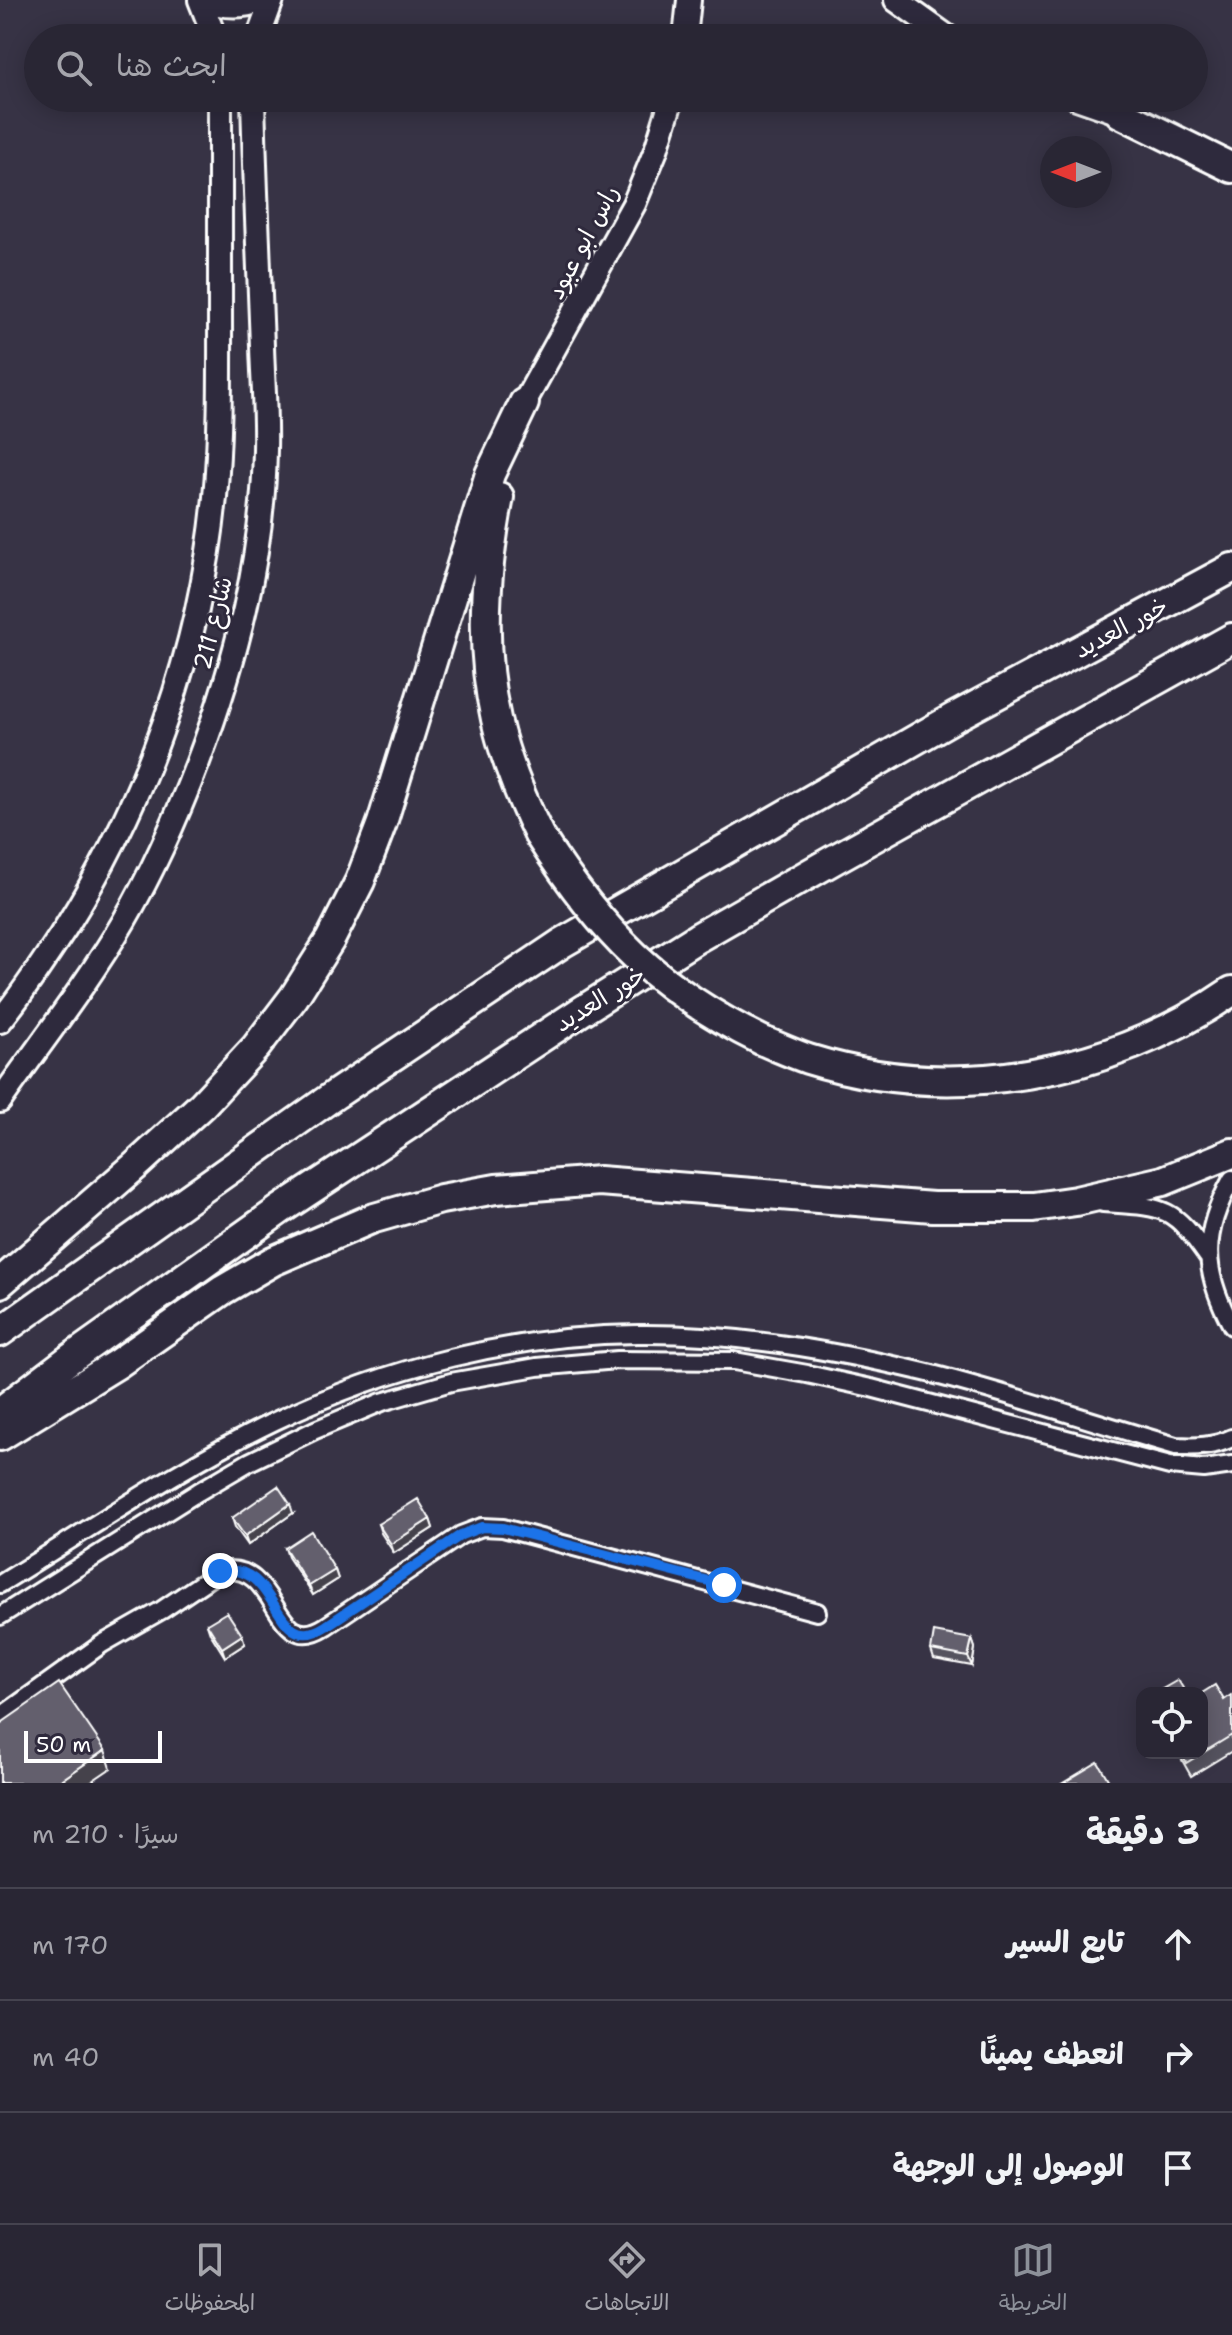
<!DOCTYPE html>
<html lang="ar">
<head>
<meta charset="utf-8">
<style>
	:root { --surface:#292634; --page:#353240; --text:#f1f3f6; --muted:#a5a5ac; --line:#45434f; --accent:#8c9099 }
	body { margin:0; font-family:"Shantell Sans","Playpen Sans Arabic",sans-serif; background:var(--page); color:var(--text); direction:rtl }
	.controls { position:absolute; right:24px; bottom:24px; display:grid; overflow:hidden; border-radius:16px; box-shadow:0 4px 20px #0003 }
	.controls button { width:72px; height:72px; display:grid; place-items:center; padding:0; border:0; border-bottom:2px solid var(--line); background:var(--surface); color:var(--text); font:40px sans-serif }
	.compass { position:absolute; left:1040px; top:136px; width:72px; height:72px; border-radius:50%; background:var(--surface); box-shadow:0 4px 20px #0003; rotate:270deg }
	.scale { position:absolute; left:24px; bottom:20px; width:138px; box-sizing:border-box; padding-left:8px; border:4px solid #fff; border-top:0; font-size:22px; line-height:28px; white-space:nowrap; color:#fff; -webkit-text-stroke:6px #2f2a3d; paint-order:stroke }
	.stop { position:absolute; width:24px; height:24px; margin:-18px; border:6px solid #1a73e8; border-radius:50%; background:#fff }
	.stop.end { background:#1a73e8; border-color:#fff; box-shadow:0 2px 8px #0008 }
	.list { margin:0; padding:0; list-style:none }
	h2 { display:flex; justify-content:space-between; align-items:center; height:104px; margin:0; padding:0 32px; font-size:34px }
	h2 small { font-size:26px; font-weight:400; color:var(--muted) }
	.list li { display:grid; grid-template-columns:52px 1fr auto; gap:24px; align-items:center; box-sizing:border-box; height:112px; padding:0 32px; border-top:2px solid var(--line) }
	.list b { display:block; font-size:30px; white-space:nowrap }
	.list em { font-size:26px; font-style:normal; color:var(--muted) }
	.icon { flex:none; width:44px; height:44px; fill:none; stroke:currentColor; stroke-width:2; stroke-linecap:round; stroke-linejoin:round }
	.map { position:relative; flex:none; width:1232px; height:1783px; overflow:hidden; direction:ltr }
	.search { position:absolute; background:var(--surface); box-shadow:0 4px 20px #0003; left:24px; right:24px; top:24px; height:88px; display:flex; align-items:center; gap:20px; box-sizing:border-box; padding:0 28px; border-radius:44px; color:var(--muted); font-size:30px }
	.sheet { height:440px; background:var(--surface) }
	nav { display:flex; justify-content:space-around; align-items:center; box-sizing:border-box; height:112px; border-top:2px solid var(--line); background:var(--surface); font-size:22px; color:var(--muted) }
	nav a { display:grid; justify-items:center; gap:4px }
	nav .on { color:var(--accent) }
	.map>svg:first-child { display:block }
</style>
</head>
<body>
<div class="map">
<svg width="1232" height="1783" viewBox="0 0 1232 1783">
	<rect width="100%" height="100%" fill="#373345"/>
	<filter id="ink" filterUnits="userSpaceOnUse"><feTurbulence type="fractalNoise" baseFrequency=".0125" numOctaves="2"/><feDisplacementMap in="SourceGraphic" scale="16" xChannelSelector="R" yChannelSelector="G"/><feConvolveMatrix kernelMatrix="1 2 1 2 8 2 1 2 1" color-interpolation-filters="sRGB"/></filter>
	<g filter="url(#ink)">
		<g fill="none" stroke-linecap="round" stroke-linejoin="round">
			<g stroke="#fff" stroke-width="22">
				<path id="minor" d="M1232,1179C1201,1234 1202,1271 1232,1326
					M1103,1203C1164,1207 1172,1205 1208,1257
					M0,1584C90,1529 179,1467 275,1421C387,1367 514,1335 638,1334C734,1333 831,1350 924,1372C1009,1393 1092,1422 1176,1446C1197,1447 1213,1447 1232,1438
					M0,1616L198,1492L249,1462L315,1430L382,1402L451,1382L537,1367L617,1360L734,1361L807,1374L871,1388L1170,1466L1204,1469L1232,1465
					M0,1717L102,1644L162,1610L220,1571C281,1559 271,1661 326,1626L461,1535L482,1527L503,1528L817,1612"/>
			</g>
			<g stroke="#fff" stroke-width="28">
				<path id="secondary" d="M200,0L215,38
					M206,0C226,8 244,7 263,0
					M896,0L949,38
					M258,38L272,0
					M685,38L689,0
					M1077,98L1120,113
					M524,403L634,204L656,150L672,98
					M0,1021C24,992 45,959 66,927C147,797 200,650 215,497C221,433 220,368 220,304C220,235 220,167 220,98
					M0,1101C42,1041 87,984 124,921C153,871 177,817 198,762C236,661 263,558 265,450C266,415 263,381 262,346C259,264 255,181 253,98"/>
			</g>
			<g stroke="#fff" stroke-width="34">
				<path id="motorway" d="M1120,113L1232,168
					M499,497C485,569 479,646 496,719C505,759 521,798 539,835
					M763,1041C778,1047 793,1054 808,1059C952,1104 1109,1076 1232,991
					M0,1283L134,1167L202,1105L256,1047L294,997L330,940L360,881L382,823L490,474L524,403
					M0,1332L336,1094L562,943L955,717L1232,568
					M0,1412L67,1361L281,1209L580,1012L697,938L835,859L1232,638
					M0,1436L117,1364L223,1290L273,1261L371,1219L441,1199L496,1189L599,1181L933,1207H1034L1076,1201L1163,1181L1232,1153"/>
			</g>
			<use href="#minor" stroke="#2f2a3d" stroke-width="16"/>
			<use href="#secondary" stroke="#2f2a3d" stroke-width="22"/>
			<use href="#motorway" stroke="#2f2a3d" stroke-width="28"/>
			<g stroke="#fff" stroke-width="34" stroke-linecap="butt">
				<path id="motorway-bridge" d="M539,835C602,934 657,989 763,1041"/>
			</g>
			<use href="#motorway-bridge" stroke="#2f2a3d" stroke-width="28"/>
		</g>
		<path fill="#55525e" stroke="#fff" stroke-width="2" d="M293,1513L248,1545L235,1527L232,1518Z
			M430,1519L433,1528L394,1553L381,1533L378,1524Z
			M285,1548L335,1570L338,1579L313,1595L288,1557Z
			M207,1624L242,1635L245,1644L225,1657L210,1633Z
			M972,1639L975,1648L972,1666L934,1659L931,1650Z
			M1232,1697V1751L1191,1776L1178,1753H1202L1224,1700Z"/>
		<path fill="#45424c" stroke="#fff" stroke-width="2" d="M290,1504L293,1513L248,1545L245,1536Z
			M430,1519L433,1528L394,1553L391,1544Z
			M335,1570L338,1579L313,1595L309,1586Z
			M242,1635L245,1644L225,1657L222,1648Z
			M972,1639L975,1648L972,1666L968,1657Z
			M105,1750L111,1768L89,1783H57Z"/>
		<path fill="#635f6d" stroke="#fff" stroke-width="2" d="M278,1486L290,1504L245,1536L232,1518Z
			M418,1499L430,1519L391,1544L378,1524Z
			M311,1531L335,1570L309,1586L285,1548Z
			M227,1612L242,1635L222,1648L207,1624Z
			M934,1632L972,1639L968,1657L931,1650Z
			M1178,1680L1186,1693H1160L1159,1691Z
			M59,1683L105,1750L57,1783H0V1724Z
			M1215,1685L1224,1700L1231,1695L1232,1697V1735L1186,1763L1181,1753H1202V1693Z
			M1098,1762L1110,1783H1063Z"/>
	</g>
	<g fill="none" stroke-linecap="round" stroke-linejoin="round" filter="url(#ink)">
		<path stroke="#1a73e8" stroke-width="10" d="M220,1571C282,1560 271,1661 326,1626L461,1535L482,1527L503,1528L724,1585"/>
	</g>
	<g text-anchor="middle" stroke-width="6" stroke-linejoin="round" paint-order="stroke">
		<g font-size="24" fill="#fff" stroke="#2f2a3d">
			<text transform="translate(583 242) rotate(-62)" y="8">راس ابو عبود</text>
			<text transform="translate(213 623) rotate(-76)" y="8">شارع 211</text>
			<text transform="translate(1121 628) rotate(-28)" y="8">خور العديد</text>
			<text transform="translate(600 999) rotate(-32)" y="8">خور العديد</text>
		</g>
	</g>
</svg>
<div class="controls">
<button><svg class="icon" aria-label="locate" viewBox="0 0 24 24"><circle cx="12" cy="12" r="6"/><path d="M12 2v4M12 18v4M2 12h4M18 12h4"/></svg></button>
</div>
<svg class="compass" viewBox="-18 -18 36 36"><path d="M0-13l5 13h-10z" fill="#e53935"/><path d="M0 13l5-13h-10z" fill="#a5a5ac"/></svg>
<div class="scale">50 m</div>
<div class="stop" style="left:724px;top:1585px"></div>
<div class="stop end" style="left:220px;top:1571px"></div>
<div class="search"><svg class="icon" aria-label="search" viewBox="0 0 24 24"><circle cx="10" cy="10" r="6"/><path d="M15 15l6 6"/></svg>ابحث هنا</div>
</div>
<section class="sheet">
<h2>3 دقيقة<small>سيرًا · 210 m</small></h2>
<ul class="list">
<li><svg class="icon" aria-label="ahead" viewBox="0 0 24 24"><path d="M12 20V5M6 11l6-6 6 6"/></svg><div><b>تابع السير</b></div><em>170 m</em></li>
<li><svg class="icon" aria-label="right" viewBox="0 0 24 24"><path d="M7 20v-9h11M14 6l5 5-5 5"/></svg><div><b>انعطف يمينًا</b></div><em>40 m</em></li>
<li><svg class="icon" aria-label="arrive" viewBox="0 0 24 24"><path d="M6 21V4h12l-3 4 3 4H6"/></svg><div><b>الوصول إلى الوجهة</b></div></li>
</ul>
</section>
<nav>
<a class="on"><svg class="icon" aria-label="map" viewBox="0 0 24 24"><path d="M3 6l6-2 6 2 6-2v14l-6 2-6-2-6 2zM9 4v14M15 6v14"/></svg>الخريطة</a>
<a><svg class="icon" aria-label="directions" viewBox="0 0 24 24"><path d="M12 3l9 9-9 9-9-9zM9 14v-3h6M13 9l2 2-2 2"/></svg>الاتجاهات</a>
<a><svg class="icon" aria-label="saved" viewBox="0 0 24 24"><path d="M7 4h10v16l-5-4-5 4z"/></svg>المحفوظات</a>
</nav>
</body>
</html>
